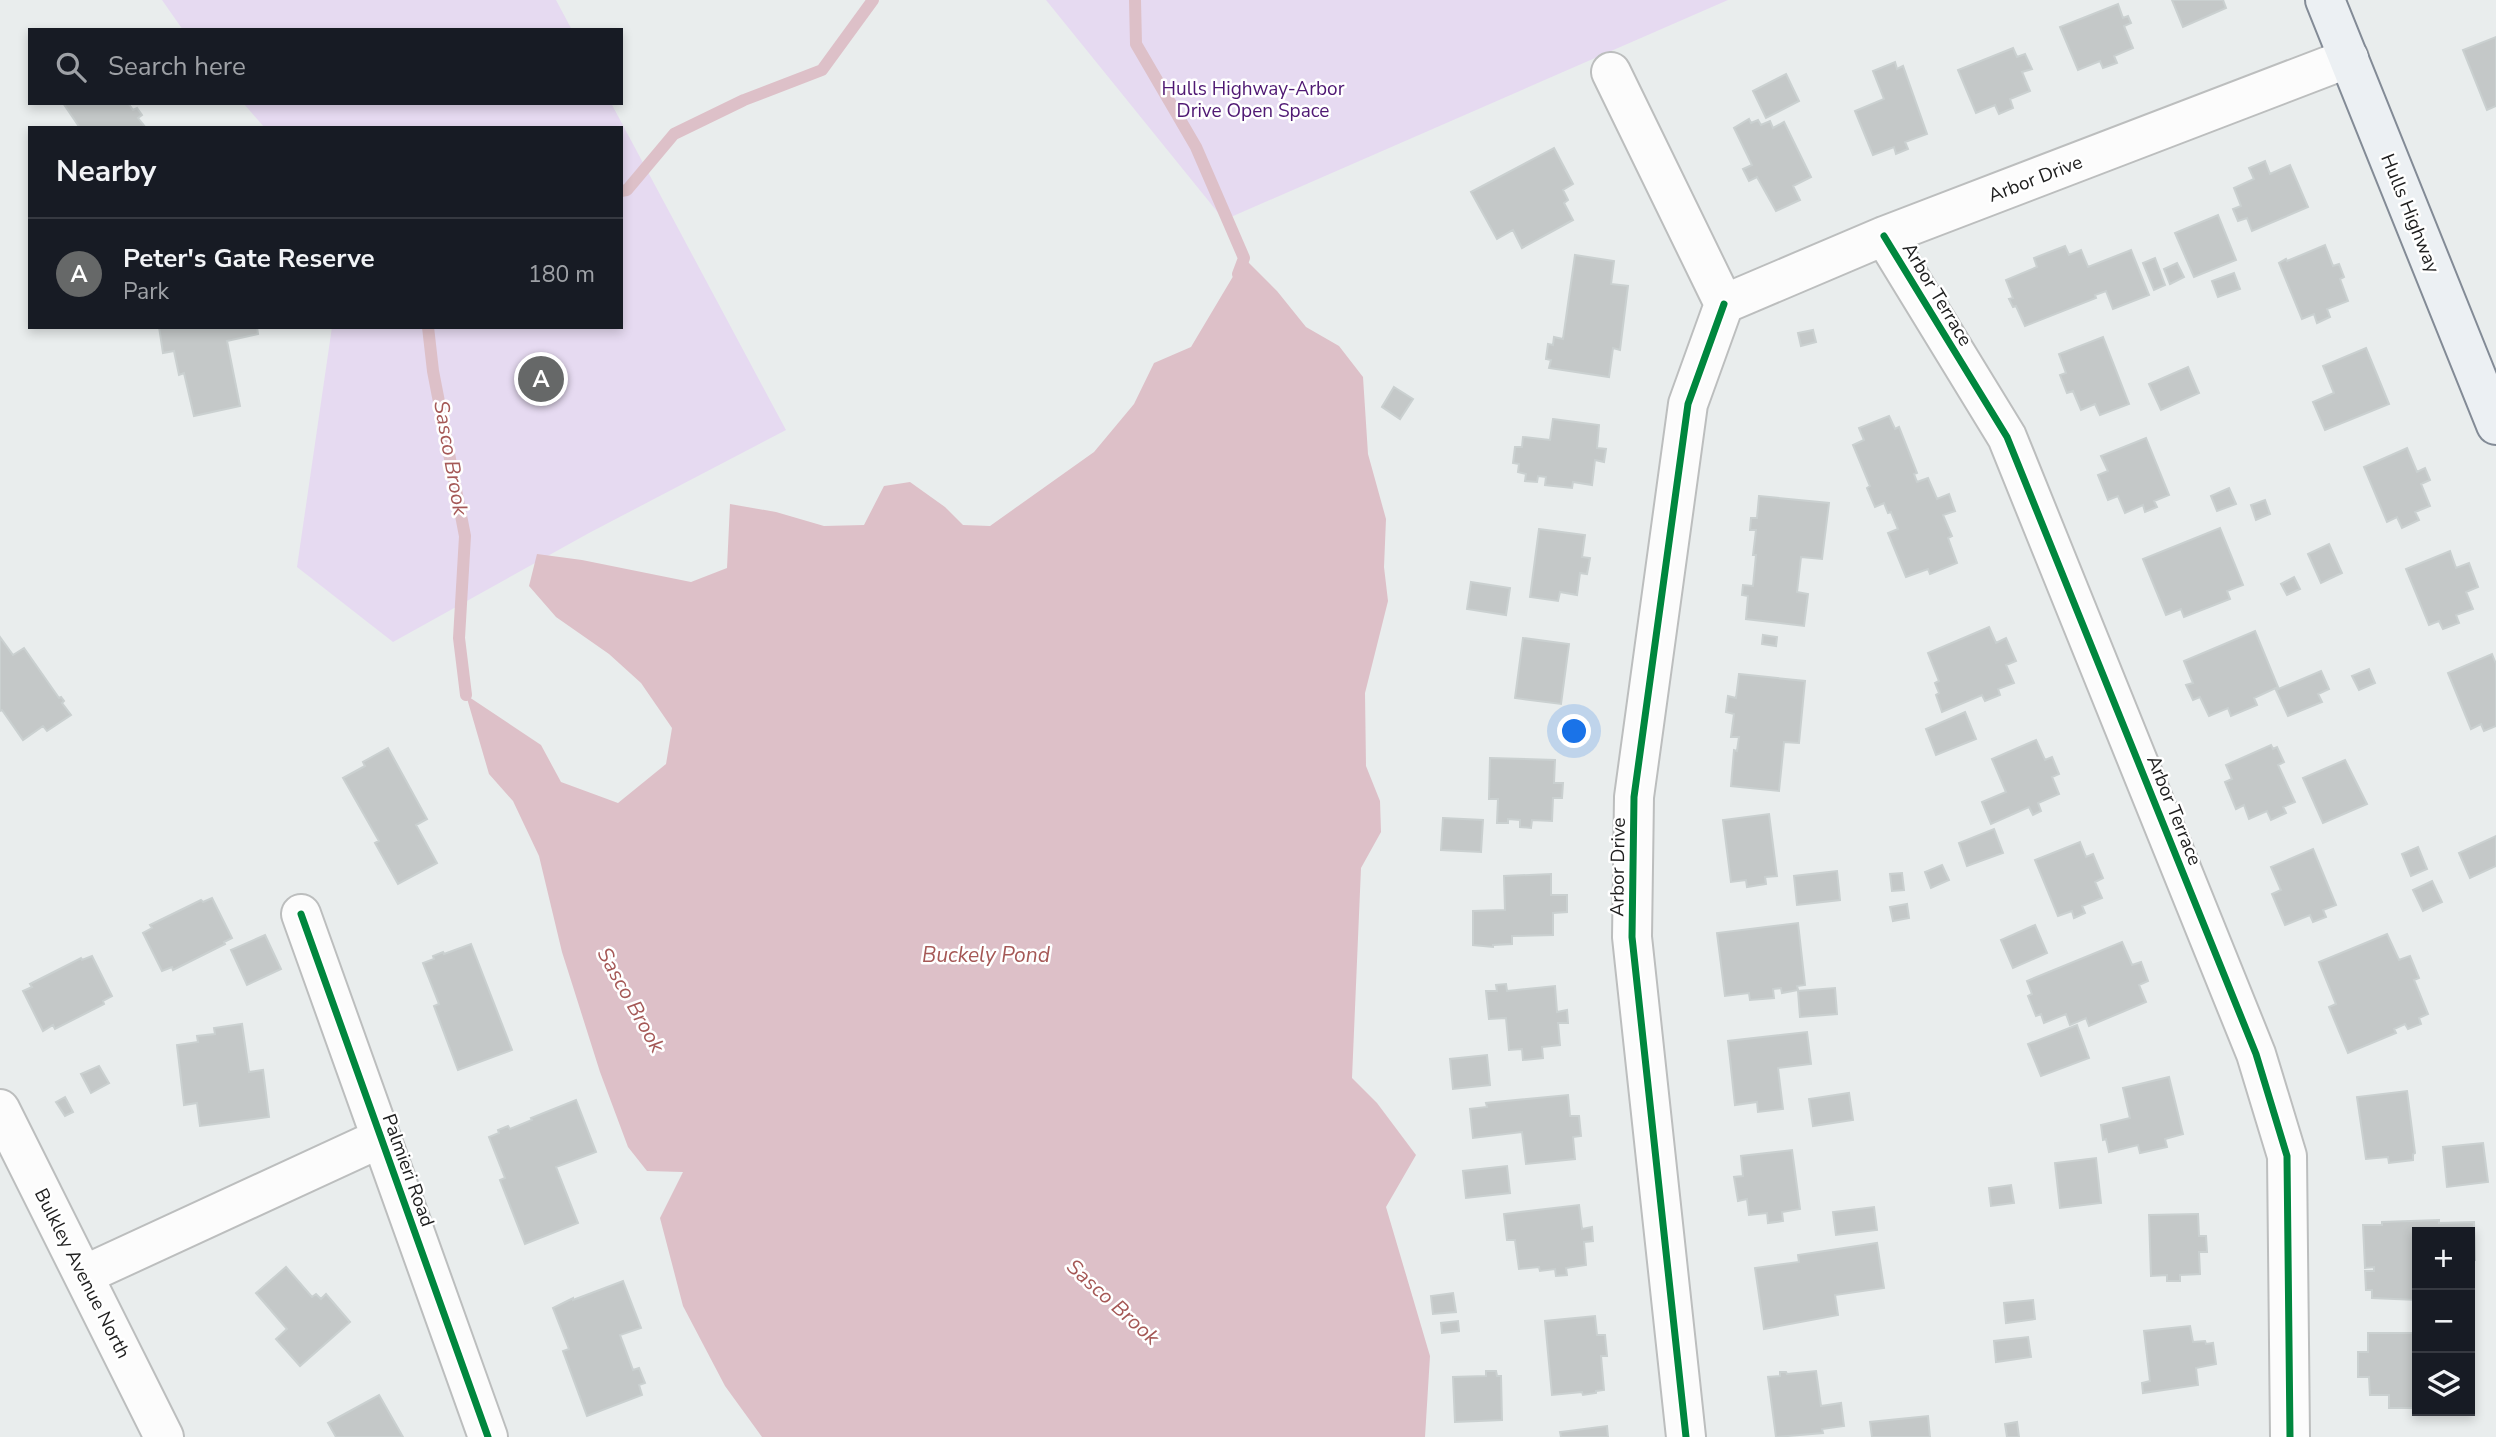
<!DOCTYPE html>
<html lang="en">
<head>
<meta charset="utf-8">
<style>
	:root { --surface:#171b24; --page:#242831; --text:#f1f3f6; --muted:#9ea1a6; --line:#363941; --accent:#666868 }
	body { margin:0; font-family:"Nunito Sans",sans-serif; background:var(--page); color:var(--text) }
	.controls { position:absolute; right:21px; bottom:21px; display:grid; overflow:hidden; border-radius:0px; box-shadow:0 4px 10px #0003 }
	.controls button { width:63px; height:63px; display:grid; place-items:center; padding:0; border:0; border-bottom:2px solid var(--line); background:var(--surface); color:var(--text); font:35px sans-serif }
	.you { position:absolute; left:1575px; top:732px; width:24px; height:24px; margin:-18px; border:5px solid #fff; border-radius:50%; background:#1a73e8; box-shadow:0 0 0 10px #1a73e833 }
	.badge { display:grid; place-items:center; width:46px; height:46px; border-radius:50%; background:var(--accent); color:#fff; font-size:23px; font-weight:700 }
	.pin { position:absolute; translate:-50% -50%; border:4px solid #fff; box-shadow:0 2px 7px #0006 }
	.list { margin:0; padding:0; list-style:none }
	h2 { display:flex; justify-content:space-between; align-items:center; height:91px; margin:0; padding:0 28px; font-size:30px }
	h2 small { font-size:23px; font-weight:400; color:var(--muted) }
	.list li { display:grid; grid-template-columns:46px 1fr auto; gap:21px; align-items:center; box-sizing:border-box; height:112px; padding:0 28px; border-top:2px solid var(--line) }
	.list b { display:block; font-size:26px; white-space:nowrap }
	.list p { margin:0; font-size:23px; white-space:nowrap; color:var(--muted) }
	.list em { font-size:23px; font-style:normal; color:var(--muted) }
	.icon { flex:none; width:38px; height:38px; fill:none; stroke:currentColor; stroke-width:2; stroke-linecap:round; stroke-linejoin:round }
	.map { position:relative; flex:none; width:2496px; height:1437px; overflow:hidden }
	.search { position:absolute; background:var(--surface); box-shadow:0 4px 10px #0003; left:28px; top:28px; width:595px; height:77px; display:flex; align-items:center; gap:18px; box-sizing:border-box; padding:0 24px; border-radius:0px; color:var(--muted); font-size:26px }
	.panel { position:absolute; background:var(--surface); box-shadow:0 4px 10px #0003; left:28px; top:126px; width:595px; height:203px; border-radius:0px }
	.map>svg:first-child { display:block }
</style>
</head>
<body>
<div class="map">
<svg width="2496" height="1437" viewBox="0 0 2496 1437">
	<rect width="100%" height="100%" fill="#e9eded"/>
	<path fill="#e6daf1" d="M162,0H556L572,30H183Z
		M1046,0H1728L1224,220Z
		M243,103H611L786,430L589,533L393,642L297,567L332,327H621V128H265Z"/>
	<path fill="#ddc0c8" d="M1244,258L1277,291L1306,327L1339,346L1363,377L1368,454L1386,519L1384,567L1388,601L1365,693L1366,766L1380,801L1381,832L1361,868L1352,1078L1377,1103L1416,1155L1386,1207L1430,1356L1425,1437H762L725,1386L683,1306L660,1218L683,1172L647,1171L628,1147L600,1072L562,952L539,856L513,801L489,774L466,695L541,745L561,782L618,803L666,764L672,728L641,683L609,654L556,617L529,586L537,554L582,560L691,582L727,568L730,504L776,512L824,526L864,525L884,486L910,482L945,507L963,525L990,526L1094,452L1134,404L1154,363L1191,347Z"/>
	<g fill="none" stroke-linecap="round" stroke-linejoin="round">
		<path stroke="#ddc0c8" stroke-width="12" d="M1135,0L1136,44L1196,147L1244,258L1238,274
			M621,191L627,190L674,134L744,100L822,70L873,0
			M428,327L433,371L465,536L459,638L466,695"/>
	</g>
	<path fill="#c4c8c8" stroke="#cad0d0" stroke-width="2" d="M2172,0H2223L2226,8L2183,27Z
		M2118,4L2123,18L2128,16L2131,23L2124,26L2133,48L2114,56L2117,63L2103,68L2100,61L2078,70L2060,27Z
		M2496,37V106L2487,110L2463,50Z
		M2013,48L2017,57L2025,54L2032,69L2022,72L2030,91L2010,99L2013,108L1999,114L1995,105L1976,113L1958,70Z
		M1895,62L1897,69L1903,66L1927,134L1905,142L1908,149L1896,154L1894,147L1873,155L1855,111L1884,99L1873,71Z
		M1786,74L1799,101L1766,118L1753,91Z
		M63,103H128L133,110L137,108L142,115L138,118L146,128H80Z
		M1749,119L1751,123L1758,120L1761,125L1770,121L1773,128L1784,122L1811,177L1793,186L1800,200L1776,211L1757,177L1749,181L1743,169L1752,165L1734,128Z
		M1554,148L1573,184L1563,190L1568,200L1564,203L1573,220L1522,248L1513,230L1497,239L1471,192Z
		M2265,161L2270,174L2290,165L2308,207L2252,231L2247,218L2238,221L2233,209L2241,206L2234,188L2254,179L2249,168Z
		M2218,215L2236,260L2194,277L2175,233Z
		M2325,245L2333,266L2339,264L2344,277L2340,279L2348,301L2327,309L2330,317L2317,323L2314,314L2302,319L2279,263L2286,259L2287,261Z
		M2065,246L2069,255L2081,250L2088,267L2131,250L2149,295L2113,309L2106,291L2095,295L2096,298L2025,326L2016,306L2013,307L2009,299L2013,298L2006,280L2037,267L2034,258Z
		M1575,255L1614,261L1611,284L1628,286L1620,350L1613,348L1609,377L1549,368L1551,360L1546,359L1548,344L1553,345L1554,337L1563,339Z
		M2155,258L2165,285L2154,290L2143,263Z
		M2177,263L2184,277L2170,284L2164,269Z
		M2234,273L2240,289L2218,297L2212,281Z
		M159,327H257L258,334L227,341L240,406L194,416L184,373L179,375L174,351L163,353Z
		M1813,330L1816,342L1801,346L1798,333Z
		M2103,337L2129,404L2100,415L2095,404L2081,410L2073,391L2067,393L2060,375L2066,373L2059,354Z
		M2366,348L2389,404L2325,430L2313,402L2334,393L2323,366Z
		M2188,367L2199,393L2161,410L2149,384Z
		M1394,387L1413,399L1400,419L1382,407Z
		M1889,416L1895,429L1899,427L1917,473L1914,474L1917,482L1928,478L1937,499L1949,494L1955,511L1943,515L1952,536L1948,538L1957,563L1930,574L1928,569L1906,577L1888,533L1898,529L1891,512L1888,513L1884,503L1875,507L1867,488L1870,486L1853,445L1864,440L1859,428Z
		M1553,419L1599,425L1597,448L1606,449L1604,462L1595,460L1592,485L1573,482L1572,488L1545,485L1546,477L1538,476L1537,482L1525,481L1526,474L1518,472L1519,464L1513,463L1515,447H1522L1523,437L1550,440Z
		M2146,438L2169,495L2154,501L2157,507L2145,512L2143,505L2125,513L2118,496L2108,500L2098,475L2108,471L2101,456Z
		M2407,448L2417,472L2425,468L2430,480L2421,484L2430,506L2415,512L2419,520L2402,528L2397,517L2387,522L2364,467Z
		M2229,488L2236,504L2217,511L2211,496Z
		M1759,496L1829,503L1822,559L1801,557L1797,592L1808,594L1804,626L1746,619L1748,596L1742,595L1743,585L1753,586L1756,555H1753L1756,530H1750L1751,518H1757Z
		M2265,500L2270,514L2256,520L2251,505Z
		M2220,528L2243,585L2227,591L2230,599L2184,617L2181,609L2166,615L2143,559Z
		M1539,529L1585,535L1582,557L1590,558L1587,574L1580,573L1577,595L1560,592L1558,601L1530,597Z
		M2329,544L2342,573L2321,583L2308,554Z
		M2450,551L2456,568L2469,563L2478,587L2466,592L2473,609L2456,615L2459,623L2443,629L2439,621L2429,625L2406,569Z
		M2294,577L2300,589L2287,595L2281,584Z
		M1471,582L1510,588L1506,615L1467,609Z
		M1989,627L1996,643L2006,638L2016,661L2006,665L2014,683L1998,689L2000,695L1985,701L1982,695L1942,712L1936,695L1939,693L1935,683L1939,681L1928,653Z
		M2255,631L2278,687L2254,698L2257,705L2231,716L2228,708L2209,716L2200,697L2193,700L2186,685L2193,683L2184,661Z
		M1763,635L1777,637L1776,646L1762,644Z
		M0,637L13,655L24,648L59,698L61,697L64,701L62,703L71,715L47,731L43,726L23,740L2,710L0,711Z
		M1523,638L1569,644L1561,704L1515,698Z
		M2492,654L2496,664V726L2484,731L2481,724L2471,729L2448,673Z
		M2369,669L2375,683L2359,690L2352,676Z
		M2321,671L2329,689L2318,694L2322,702L2288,716L2276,690Z
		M1739,674L1805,681L1799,743L1784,742L1779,791L1731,786L1734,750L1737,751L1739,737H1731L1734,714L1726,712L1728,696L1736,698Z
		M1965,712L1976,739L1936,755L1926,729Z
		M2036,740L2045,760L2052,757L2059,774L2052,777L2059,794L2038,803L2041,811L2033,815L2029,807L1991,824L1982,802L2006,792L1992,759Z
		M2271,745L2273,749L2277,747L2284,762L2278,765L2295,802L2283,807L2286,813L2271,820L2267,811L2249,819L2244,805L2236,809L2225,782L2232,779L2226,765Z
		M388,748L427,819L416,825L437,863L398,884L375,843L379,841L343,778L365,766L363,762Z
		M1490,758L1555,760L1554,783H1563L1562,798H1553L1552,821L1532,820L1531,828L1520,827V820L1508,819V823H1497L1498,799H1489Z
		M2345,760L2367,804L2323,823L2303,778Z
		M1769,814L1777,876L1765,877L1766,884L1747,887L1746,880L1731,882L1723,820Z
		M1443,818L1483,820L1481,852L1441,850Z
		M1994,829L2003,853L1967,866L1959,843Z
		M2496,836V866L2470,878L2459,853Z
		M2080,842L2086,857L2093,854L2103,878L2095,882L2102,898L2082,906L2085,913L2074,918L2072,911L2058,916L2035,860Z
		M2418,847L2427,869L2411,876L2402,854Z
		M2313,849L2336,905L2323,910L2326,917L2313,922L2310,915L2285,925L2272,894L2281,890L2271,867Z
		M1942,865L1949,880L1931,888L1925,872Z
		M1837,871L1840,900L1797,905L1794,876Z
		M1902,873L1904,890L1892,891L1890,874Z
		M1551,874V895H1567V912L1553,913V935L1512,936V944L1493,945V947L1473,945V911L1505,910L1504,876Z
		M2432,881L2442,902L2423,911L2413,890Z
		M212,898L232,938L224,942L225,944L173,970L172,967L162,971L143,933L152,928L150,925L201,900L203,902Z
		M1907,904L1909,918L1893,921L1890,907Z
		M1798,923L1805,985L1797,986L1798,990L1782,993L1781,988L1773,989L1774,998L1750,1000L1749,993L1725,996L1717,933Z
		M2035,925L2047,953L2013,968L2001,940Z
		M2387,934L2399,960L2410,956L2419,978L2414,980L2428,1014L2419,1018L2421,1024L2408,1029L2405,1024L2394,1029L2396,1033L2348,1053L2329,1007L2336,1004L2319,962Z
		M265,935L281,969L247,985L231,950Z
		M2122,942L2132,965L2141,962L2148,981L2139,985L2146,1002L2089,1026L2086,1018L2070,1025L2066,1014L2044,1023L2041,1014L2036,1016L2028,996L2032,994L2027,981Z
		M471,944L512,1050L458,1070L434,1006L439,1004L423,963L434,959L433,956L443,952L444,954Z
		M92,956L112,996L103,1001L104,1004L55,1029L53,1025L43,1031L23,991L32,987L30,984L81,958L82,960Z
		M1506,984L1507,991L1555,986L1557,1012L1567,1010L1568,1023H1558L1560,1045L1542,1047L1543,1058L1523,1060L1522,1049L1509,1050L1506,1018L1489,1019L1486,991H1497L1496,985Z
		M1835,988L1837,1014L1800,1017L1798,991Z
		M242,1024L249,1072L263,1070L269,1117L200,1126L197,1103L184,1105L177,1045L198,1042L197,1036L215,1034L214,1028Z
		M2077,1025L2089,1058L2041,1076L2028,1044Z
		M1807,1032L1811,1064L1778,1068L1783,1109L1758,1112L1757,1102L1735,1105L1728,1041Z
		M1487,1055L1490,1085L1453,1089L1450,1059Z
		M99,1066L109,1083L91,1093L81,1074Z
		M2169,1077L2183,1134L2165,1139L2167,1147L2140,1153L2138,1145L2109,1152L2106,1139L2103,1140L2101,1125L2130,1118L2123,1088Z
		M2407,1091L2415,1153L2413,1154V1160L2389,1163L2388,1157L2366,1159L2357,1097Z
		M1849,1093L1853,1120L1813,1126L1809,1099Z
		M1568,1095L1570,1116H1579L1581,1136L1573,1137L1575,1159L1526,1164L1522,1132L1473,1138L1470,1109L1487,1107L1486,1103Z
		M65,1097L73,1112L65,1116L56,1102Z
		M576,1100L596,1152L556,1167L578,1223L525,1244L500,1180L505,1178L489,1137L499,1133L498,1130L508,1126L510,1129L532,1120L531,1118Z
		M2483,1143L2488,1182L2447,1187L2443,1147Z
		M1792,1150L1800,1209L1782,1212L1783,1221L1768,1223L1767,1213L1749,1215L1747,1199L1738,1201L1734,1177L1743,1176L1741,1156Z
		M2096,1158L2101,1203L2060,1208L2055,1163Z
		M1507,1166L1510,1193L1466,1198L1463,1171Z
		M2011,1185L2014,1203L1991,1206L1989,1188Z
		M1579,1205L1582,1229L1592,1227L1593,1241L1584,1242L1586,1265L1566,1268L1567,1275L1556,1276L1555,1269L1540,1271L1539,1267L1519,1269L1515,1240H1507L1504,1214Z
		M1874,1207L1877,1230L1836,1235L1833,1212Z
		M2198,1214L2199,1236H2206L2207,1252H2199L2200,1274L2180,1275V1281H2167V1275L2151,1276L2149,1215Z
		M2439,1220V1223L2474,1222L2475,1260H2470V1232H2417V1300L2372,1298V1290H2366L2365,1271H2374V1267L2365,1268L2363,1225H2382V1222Z
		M1877,1243L1884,1288L1835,1295L1838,1315L1764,1329L1755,1268L1799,1262L1798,1255Z
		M286,1267L312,1297L316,1294L321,1299L326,1294L350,1322L300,1366L276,1339L287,1329L256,1293Z
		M623,1281L641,1328L620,1335L633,1370L639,1368L645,1383L639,1385L642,1395L587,1416L563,1351L569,1349L553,1308L573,1298V1300Z
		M1453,1293L1456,1312L1433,1314L1431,1296Z
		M2033,1300L2035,1319L2006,1323L2004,1303Z
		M1595,1316L1597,1335H1605L1607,1356H1601L1604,1390L1596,1391V1393L1583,1395L1582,1392L1552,1395L1545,1321Z
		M1458,1321L1459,1331L1442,1333L1441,1323Z
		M2190,1326L2193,1342L2205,1341L2206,1344L2213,1343L2216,1364L2196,1368L2198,1385L2143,1393L2142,1383L2150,1381L2144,1331Z
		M2368,1333H2415L2417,1408H2389V1395H2370L2369,1377H2358V1352H2368Z
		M2028,1337L2031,1357L1996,1362L1994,1341Z
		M1486,1371H1496L1497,1376H1501L1502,1420L1455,1422L1453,1377L1486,1376Z
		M1816,1371L1821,1406L1841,1403L1844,1426L1822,1429L1823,1433L1776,1437L1768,1377L1780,1376V1372H1786L1787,1374Z
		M379,1395L403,1437H336L328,1423Z
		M1928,1416L1930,1437H1872L1870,1422Z
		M2017,1422L2019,1437H2007L2005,1424Z
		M1607,1426L1608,1437H1561L1560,1432Z"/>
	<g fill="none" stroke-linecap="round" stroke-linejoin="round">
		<g stroke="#bcbebe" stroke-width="42">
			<path id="street" d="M1611,72L1724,304L1884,236L2349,58
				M1884,236L2007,437L2256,1054L2287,1156L2290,1437
				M301,914L488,1437
				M0,1109L164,1437
				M84,1275L381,1138
				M1686,1437L1632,937L1634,797L1688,404L1724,304"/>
		</g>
		<g stroke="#838b96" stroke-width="42">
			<path id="secondary" d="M2325,0L2496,425"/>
		</g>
		<use href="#street" stroke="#fcfcfc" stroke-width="38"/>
		<use href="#secondary" stroke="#ecf0f3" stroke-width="38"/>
		<g stroke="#fff" stroke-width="11">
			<path id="cycleway" d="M1884,236L2007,437L2256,1054L2287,1156L2290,1437
				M301,914L488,1437
				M1686,1437L1632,937L1634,797L1688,404L1724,304"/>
		</g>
		<use href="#cycleway" stroke="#00873e" stroke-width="7"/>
	</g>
	<g text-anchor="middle" stroke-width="5" stroke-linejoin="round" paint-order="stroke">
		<g font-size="19" fill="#4f1873" stroke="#fff">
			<text x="1253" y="95">Hulls Highway-Arbor<tspan x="1253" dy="22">Drive Open Space</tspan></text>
		</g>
		<g font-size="19" fill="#202020" stroke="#fff">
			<text transform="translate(2035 178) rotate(-21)" y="7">Arbor Drive</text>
			<text transform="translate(2411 213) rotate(68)" y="7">Hulls Highway</text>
			<text transform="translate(1938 294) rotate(59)" y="7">Arbor Terrace</text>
			<text transform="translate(2175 810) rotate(68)" y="7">Arbor Terrace</text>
			<text transform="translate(1617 867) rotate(-89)" y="7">Arbor Drive</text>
			<text transform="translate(409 1170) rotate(70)" y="7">Palmieri Road</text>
			<text transform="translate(83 1273) rotate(63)" y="7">Bulkley Avenue North</text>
		</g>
		<g font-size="21" font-style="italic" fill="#a55856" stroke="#fff">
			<text transform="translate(451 458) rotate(80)" y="7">Sasco Brook</text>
			<text x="986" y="962">Buckely Pond</text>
			<text transform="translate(631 1000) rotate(61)" y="7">Sasco Brook</text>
			<text transform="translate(1113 1302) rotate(42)" y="7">Sasco Brook</text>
		</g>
	</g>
</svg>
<div class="controls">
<button>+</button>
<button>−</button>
<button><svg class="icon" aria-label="layers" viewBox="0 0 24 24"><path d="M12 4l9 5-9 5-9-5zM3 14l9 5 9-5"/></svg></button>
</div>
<div class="you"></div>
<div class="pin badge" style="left:541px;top:379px">A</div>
<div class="search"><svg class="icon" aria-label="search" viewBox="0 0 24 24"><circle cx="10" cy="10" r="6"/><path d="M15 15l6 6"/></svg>Search here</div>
<section class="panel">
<h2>Nearby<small></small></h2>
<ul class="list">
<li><span class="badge">A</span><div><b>Peter's Gate Reserve</b><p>Park</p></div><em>180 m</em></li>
</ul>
</section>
</div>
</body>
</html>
